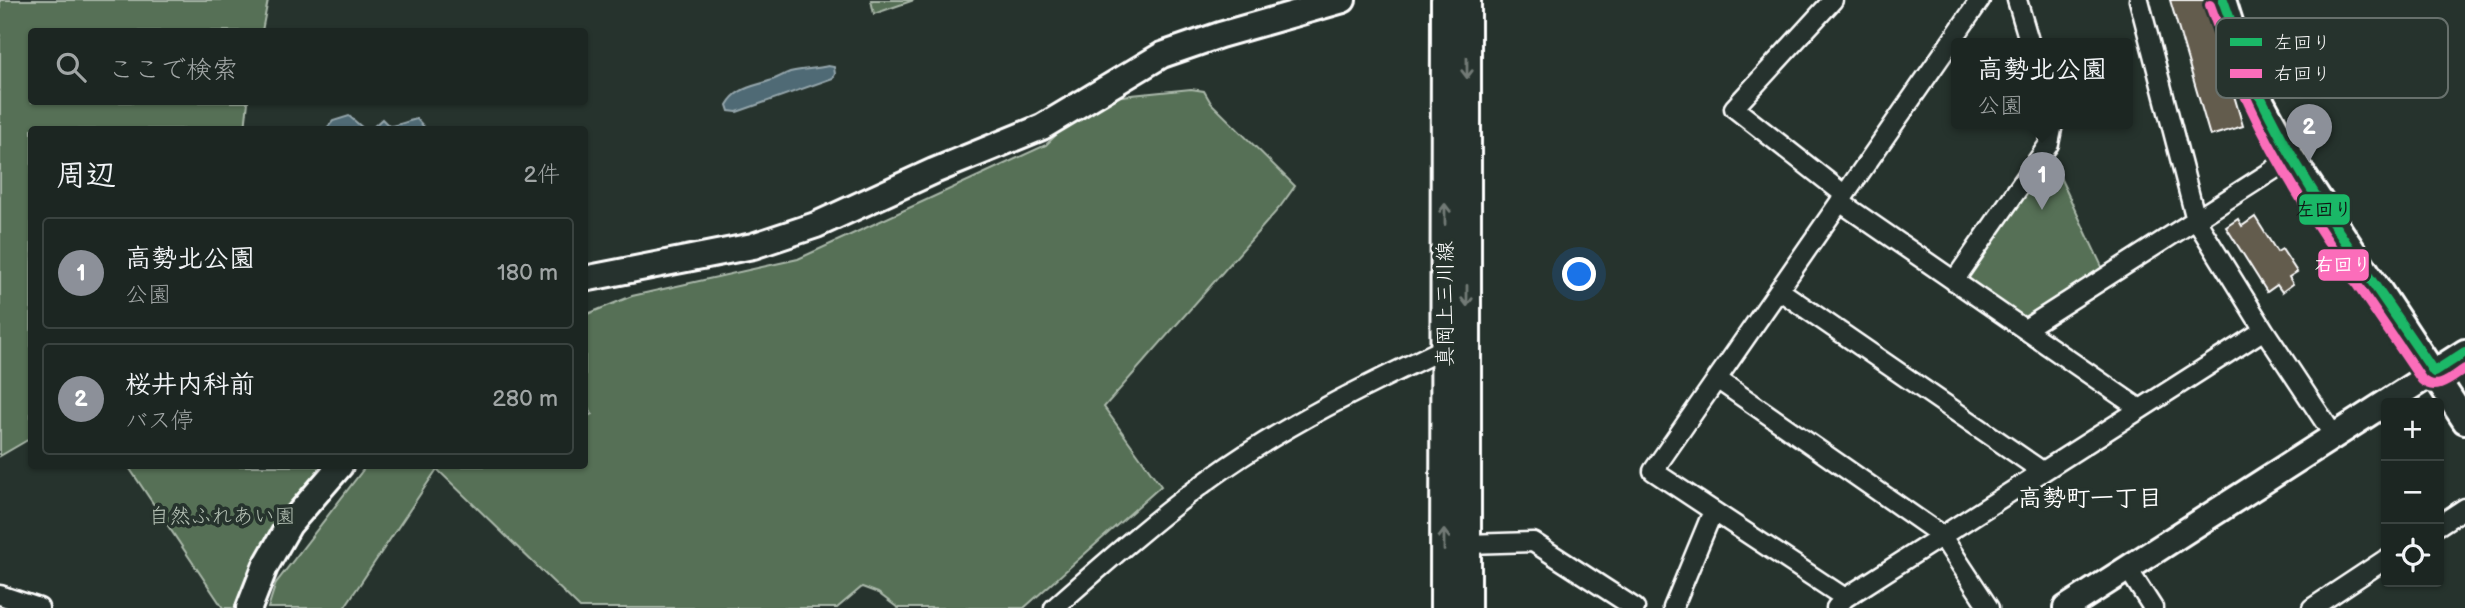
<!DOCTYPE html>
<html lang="ja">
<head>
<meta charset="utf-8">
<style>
	:root { --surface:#1c2622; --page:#29322f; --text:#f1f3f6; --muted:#a0a5a5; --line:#3a4340; --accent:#8c9099 }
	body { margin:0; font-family:"Balsamiq Sans","Klee One",sans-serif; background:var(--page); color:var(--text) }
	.controls { position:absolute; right:21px; bottom:21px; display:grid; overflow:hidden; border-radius:7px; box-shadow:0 2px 5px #0004 }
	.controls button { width:63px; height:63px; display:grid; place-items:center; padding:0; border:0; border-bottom:2px solid var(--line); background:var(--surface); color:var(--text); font:35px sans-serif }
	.you { position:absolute; left:1580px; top:275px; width:24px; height:24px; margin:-18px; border:5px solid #fff; border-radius:50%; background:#1a73e8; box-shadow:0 0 0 10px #1a73e833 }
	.badge { display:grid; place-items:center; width:46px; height:46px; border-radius:50%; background:var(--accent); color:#fff; font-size:23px; font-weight:700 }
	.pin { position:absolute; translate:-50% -58px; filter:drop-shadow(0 2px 4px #0008) }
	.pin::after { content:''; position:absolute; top:37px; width:24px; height:21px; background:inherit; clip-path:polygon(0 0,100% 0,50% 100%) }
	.popup { position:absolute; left:1951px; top:38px; width:182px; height:91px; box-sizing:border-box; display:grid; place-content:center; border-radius:7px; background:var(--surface); filter:drop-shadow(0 2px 5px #0005); font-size:23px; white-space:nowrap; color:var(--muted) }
	.popup b { font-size:26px; color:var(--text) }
	.popup::after { content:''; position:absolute; left:50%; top:100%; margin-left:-14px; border:14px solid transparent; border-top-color:var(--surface) }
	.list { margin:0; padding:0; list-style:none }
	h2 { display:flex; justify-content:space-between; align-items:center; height:91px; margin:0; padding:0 28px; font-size:30px }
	h2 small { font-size:23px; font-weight:400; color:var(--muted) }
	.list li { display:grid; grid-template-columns:46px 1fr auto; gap:21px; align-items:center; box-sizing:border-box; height:112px; margin:0 14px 14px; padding:0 14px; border:2px solid var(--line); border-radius:7px }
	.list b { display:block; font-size:26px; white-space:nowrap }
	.list p { margin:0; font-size:23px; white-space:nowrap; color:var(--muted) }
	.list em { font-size:23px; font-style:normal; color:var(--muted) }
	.icon { flex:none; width:38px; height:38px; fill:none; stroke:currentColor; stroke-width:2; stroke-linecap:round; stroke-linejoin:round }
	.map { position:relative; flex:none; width:2465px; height:608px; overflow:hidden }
	.search { position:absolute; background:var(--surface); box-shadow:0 2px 5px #0004; left:28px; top:28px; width:560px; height:77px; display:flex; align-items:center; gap:18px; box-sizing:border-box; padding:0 24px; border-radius:7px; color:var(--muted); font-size:26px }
	.panel { position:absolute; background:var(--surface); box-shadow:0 2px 5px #0004; left:28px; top:126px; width:560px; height:343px; border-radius:7px }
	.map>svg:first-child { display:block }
</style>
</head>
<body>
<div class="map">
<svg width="2465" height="608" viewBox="0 0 2465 608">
	<rect width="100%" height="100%" fill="#26332d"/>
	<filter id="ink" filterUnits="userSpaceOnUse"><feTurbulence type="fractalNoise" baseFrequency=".0143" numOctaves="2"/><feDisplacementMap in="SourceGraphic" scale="14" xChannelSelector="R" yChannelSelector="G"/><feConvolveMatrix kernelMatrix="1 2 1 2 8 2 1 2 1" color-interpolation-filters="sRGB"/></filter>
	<g filter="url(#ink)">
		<path fill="#567056" stroke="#aab8aa" stroke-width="2" d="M0,0H268L262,31L32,32V102H248L245,129L32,130L31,438L0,456Z
			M871,0H914L874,14Z
			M1191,89L1204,91L1211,103L1295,186L1280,207L1104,407L1161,486L1024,608H898L878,593L862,587L837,608H580L437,469L344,608H268L276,583L366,466H584L585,417L592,414L585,402V315L632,296L798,259L1046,145L1092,99Z
			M2050,156L2104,271L2021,321L1966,278Z
			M128,466H322L275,520L253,563L238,608H223Z"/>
		<path fill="#4f6b75" stroke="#95a6ac" stroke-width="2" d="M828,66L834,67L835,74L833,78L737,112L729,111L727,105C736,88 752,87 769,81C776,79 782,75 790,72C802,69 816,69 828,66Z
			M349,116L364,129H326L333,121Z
			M382,119L389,126C400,125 407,121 417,119L426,129H371Z"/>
		<path fill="#645c4e" stroke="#fff" stroke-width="2" d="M2170,0H2206L2243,126L2210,136Z
			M2255,217L2277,252L2282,249L2297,272L2289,277L2293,284L2282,292L2277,285L2267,292L2226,227L2238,219L2242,226Z"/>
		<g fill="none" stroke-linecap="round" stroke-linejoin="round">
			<g stroke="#fff" stroke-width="23">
				<path id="street" d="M1833,0L1734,108L1845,195
					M2017,0L2030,44
					M2139,0L2196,220L2264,330L2334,436
					M1840,202L2140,409
					M1954,281L2049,144L2053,124
					M1779,290L2042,471
					M2025,329L2292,158
					M1717,379L1941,535L1989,608
					M2439,525L2465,508
					M1467,544L1533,542L1635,608
					M2128,569L2153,608
					M0,595L39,608
					M1845,598L1653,471L1980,0
					M1054,608C1105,563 1156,518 1211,478C1284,425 1365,386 1445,348
					M1673,608L1713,511
					M1836,608L1845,598L2264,330
					M2312,608L2386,559"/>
			</g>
			<g stroke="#fff" stroke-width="30">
				<path id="secondary" d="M2223,0L2236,41L2260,99L2292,158L2465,421
					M584,279L753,246L816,225L934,171L1042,127L1162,55L1220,35L1343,0
					M249,608L265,567L289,525L340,466
					M2066,608L2465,352"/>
			</g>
			<g stroke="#fff" stroke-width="32">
				<path id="primary" d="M1467,0V608
					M1444,608L1445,0"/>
			</g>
			<use href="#street" stroke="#26332d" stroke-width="18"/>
			<use href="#secondary" stroke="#26332d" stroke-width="24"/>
			<use href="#primary" stroke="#26332d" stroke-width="26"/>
			<g stroke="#26332d" stroke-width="16">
				<path id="bus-1" d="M2223,0C2235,34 2247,67 2262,100C2309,196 2374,283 2434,372L2465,352"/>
			</g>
			<g stroke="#26332d" stroke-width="16">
				<path id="bus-2" d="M2210,5C2222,38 2234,72 2249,104C2295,202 2362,290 2422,380C2437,393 2452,377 2465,369"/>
			</g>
			<use href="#bus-1" stroke="#1ab867" stroke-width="10"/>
			<use href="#bus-2" stroke="#fb6dba" stroke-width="10"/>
		</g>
		<defs><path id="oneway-shaft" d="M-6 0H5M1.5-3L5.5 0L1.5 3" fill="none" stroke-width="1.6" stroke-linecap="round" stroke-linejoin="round" transform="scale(1.75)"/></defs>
		<g stroke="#727a76">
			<use href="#oneway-shaft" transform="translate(1467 68) rotate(90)"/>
			<use href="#oneway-shaft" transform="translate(1445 214) rotate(-90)"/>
			<use href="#oneway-shaft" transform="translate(1467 296) rotate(90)"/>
			<use href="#oneway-shaft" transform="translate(1444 540) rotate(-90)"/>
		</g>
	</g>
	<g text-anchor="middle" stroke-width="7" stroke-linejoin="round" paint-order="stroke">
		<g font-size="21" fill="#fff" stroke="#26332d">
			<text transform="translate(1445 304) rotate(-90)" y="7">真岡上三川線</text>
		</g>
		<g font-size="21" fill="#b3bfb3" stroke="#26332d">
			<text x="222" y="523">自然ふれあい園</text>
		</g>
		<g font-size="24" font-weight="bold" fill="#fff" stroke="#26332d">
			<text x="2090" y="506">高勢町一丁目</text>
		</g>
	</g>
	<rect x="2216" y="18" width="232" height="80" rx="10" fill="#26332d" stroke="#67706c" stroke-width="2"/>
	<rect x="2230" y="38" width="32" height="8" fill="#1ab867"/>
	<rect x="2230" y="69" width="32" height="9" fill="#fb6dba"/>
	<g font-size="19" fill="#fff">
		<text x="2274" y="49">左回り</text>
		<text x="2274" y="80">右回り</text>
	</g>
	<g stroke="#26332d" stroke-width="2.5">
		<rect x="2298" y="193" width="53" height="33" rx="7" fill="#1ab867"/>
		<rect x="2317" y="248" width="53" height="34" rx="7" fill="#fb6dba"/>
	</g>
	<g font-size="19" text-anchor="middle" font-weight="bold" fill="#fff">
		<text x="2343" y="271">右回り</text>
	</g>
	<g font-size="19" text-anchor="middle" font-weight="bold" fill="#111">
		<text x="2324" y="216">左回り</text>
	</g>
</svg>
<div class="controls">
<button>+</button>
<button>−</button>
<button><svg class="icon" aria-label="locate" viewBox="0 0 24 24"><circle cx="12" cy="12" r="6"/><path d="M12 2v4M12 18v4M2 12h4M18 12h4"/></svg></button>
</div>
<div class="you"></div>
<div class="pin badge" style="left:2042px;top:210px">1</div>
<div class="popup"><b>高勢北公園</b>公園</div>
<div class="pin badge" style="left:2309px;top:162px">2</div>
<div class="search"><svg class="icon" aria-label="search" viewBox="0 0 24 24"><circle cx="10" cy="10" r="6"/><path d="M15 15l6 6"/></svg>ここで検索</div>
<section class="panel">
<h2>周辺<small>2件</small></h2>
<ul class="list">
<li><span class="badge">1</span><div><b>高勢北公園</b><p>公園</p></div><em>180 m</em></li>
<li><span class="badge">2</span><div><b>桜井内科前</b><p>バス停</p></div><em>280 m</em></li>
</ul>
</section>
</div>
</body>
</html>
